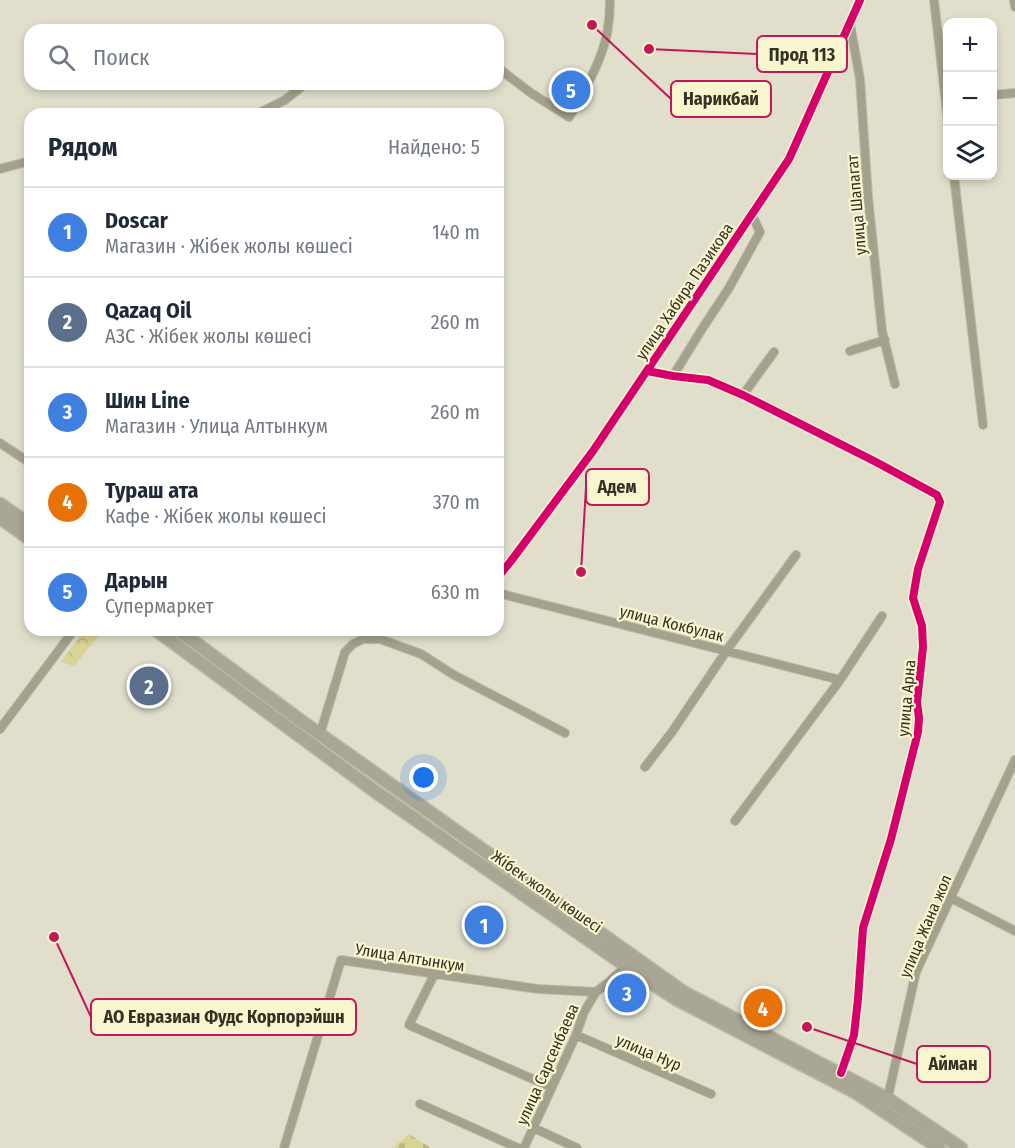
<!DOCTYPE html>
<html lang="ru">
<head>
<meta charset="utf-8">
<style>
	:root { --surface:#fff; --page:#f2f2f3; --text:#1f2937; --muted:#747a83; --line:#e0e1e3; --accent:#0f766e }
	body { margin:0; font-family:"Fira Sans Condensed",sans-serif; background:var(--page); color:var(--text) }
	.controls { position:absolute; right:18px; top:18px; display:grid; overflow:hidden; border-radius:12px; box-shadow:0 3px 9px #0003 }
	.controls button { width:54px; height:54px; display:grid; place-items:center; padding:0; border:0; border-bottom:2px solid var(--line); background:var(--surface); color:var(--text); font:30px sans-serif }
	.you { position:absolute; left:424px; top:778px; width:21px; height:21px; margin:-15px; border:4px solid #fff; border-radius:50%; background:#1a73e8; box-shadow:0 0 0 9px #1a73e833 }
	.badge { display:grid; place-items:center; width:39px; height:39px; border-radius:50%; background:var(--accent); color:#fff; font-size:20px; font-weight:700 }
	.pin { position:absolute; translate:-50% -50%; border:3px solid #fff; box-shadow:0 2px 6px #0006 }
	.list { margin:0; padding:0; list-style:none }
	h2 { display:flex; justify-content:space-between; align-items:center; height:78px; margin:0; padding:0 24px; font-size:26px }
	h2 small { font-size:20px; font-weight:400; color:var(--muted) }
	.list li { display:grid; grid-template-columns:39px 1fr auto; gap:18px; align-items:center; box-sizing:border-box; height:90px; padding:0 24px; border-top:2px solid var(--line) }
	.list b { display:block; font-size:22px; white-space:nowrap }
	.list p { margin:0; font-size:20px; white-space:nowrap; color:var(--muted) }
	.list em { font-size:20px; font-style:normal; color:var(--muted) }
	.icon { flex:none; width:33px; height:33px; fill:none; stroke:currentColor; stroke-width:2; stroke-linecap:round; stroke-linejoin:round }
	.map { position:relative; flex:none; width:1015px; height:1148px; overflow:hidden }
	.search { position:absolute; background:var(--surface); box-shadow:0 3px 9px #0003; left:24px; top:24px; width:480px; height:66px; display:flex; align-items:center; gap:15px; box-sizing:border-box; padding:0 21px; border-radius:18px; color:var(--muted); font-size:22px }
	.panel { position:absolute; background:var(--surface); box-shadow:0 3px 9px #0003; left:24px; top:108px; width:480px; height:528px; border-radius:18px }
	.map>svg:first-child { display:block }
</style>
</head>
<body>
<div class="map">
<svg width="1015" height="1148" viewBox="0 0 1015 1148">
	<defs>
		<pattern id="forest-crowns" width="20" height="18" patternUnits="userSpaceOnUse" patternTransform="scale(1.5)"><rect width="20" height="18" fill="#dad396"/><path d="M2 6a3 3 0 1 1 6 0M12 15a3 3 0 1 1 6 0" fill="none" stroke="#bcb681"/></pattern>
		<pattern id="cemetery-stones" width="16" height="16" patternUnits="userSpaceOnUse" patternTransform="scale(1.5)"><rect width="16" height="16" fill="#dad396"/><path d="M2 7V4a2 2 0 0 1 4 0v3zM10 15v-3a2 2 0 0 1 4 0v3z" fill="#bcb681"/></pattern>
	</defs>
	<rect width="100%" height="100%" fill="#e1dfcc"/>
	<path fill="url(#forest-crowns)" d="M84,630H106L98,637L74,666L61,662Z"/>
	<path fill="url(#cemetery-stones)" d="M409,1134L431,1148H393Z"/>
	<g fill="none" stroke-linecap="round" stroke-linejoin="round">
		<g stroke="#bdbbac" stroke-width="10">
			<path id="street" d="M934,0L948,121
				M1014,0L1015,7
				M850,24L860,79L868,197L882,331L895,384
				M498,68L531,93L569,117C584,91 601,63 607,34C609,23 610,11 610,0
				M992,95L1015,93
				M257,114L285,100L305,84
				M0,169L30,161
				M954,176L983,425
				M850,351L885,340
				M647,371L673,376L708,380L743,395L876,462L937,495L940,502L918,569L913,598L922,626L923,647L917,702L919,718L918,732L891,839L863,928L858,999L854,1035L841,1073
				M673,376L702,329L729,288L760,232L752,215
				M743,395L774,352
				M0,443L30,463
				M498,577L511,561L593,451L789,159L860,0
				M498,593L840,680
				M0,729L74,630
				M320,734L345,652L353,644L363,639H380L421,654L454,675L565,733
				M645,767L672,732L727,650L796,555
				M735,821L840,680L882,616
				M951,898L1015,931
				M434,975L409,1025L551,1087
				M576,1035L711,1094
				M887,1101L916,972L1015,760
				M420,1104L518,1148
				M534,1128L577,1148
				M284,1148L341,960L538,989L596,992L609,982L626,966
				M524,1148L576,1035L584,1012L596,992"/>
		</g>
		<g stroke="#bdbbac" stroke-width="15">
			<path id="primary" d="M0,504L30,525
				M0,518L30,539
				M156,630L373,790L642,977L676,999L855,1092L939,1148
				M178,630L304,723L685,993L888,1099L961,1148"/>
		</g>
		<use href="#street" stroke="#a4a18c" stroke-width="8"/>
		<use href="#primary" stroke="#a9a694" stroke-width="12"/>
		<g stroke="#f8f5cf" stroke-width="11">
			<path id="cycleway" d="M647,371L673,376L708,380L743,395L876,462L937,495L940,502L918,569L913,598L922,626L923,647L917,702L919,718L918,732L891,839L863,928L858,999L854,1035L841,1073
				M498,577L511,561L593,451L789,159L860,0"/>
		</g>
		<use href="#cycleway" stroke="#d6006c" stroke-width="8"/>
	</g>
	<g text-anchor="middle" stroke-width="4.5" stroke-linejoin="round" paint-order="stroke">
		<g font-size="16" fill="#333224" stroke="#f8f5cf">
			<text transform="translate(856 205) rotate(-95)" y="6">улица Шапагат</text>
			<text transform="translate(684 291) rotate(-56)" y="6">улица Хабира Пазикова</text>
			<text transform="translate(672 623) rotate(14)" y="6">улица Кокбулак</text>
			<text transform="translate(906 698) rotate(-85)" y="6">улица Арна</text>
			<text transform="translate(547 891) rotate(35)" y="6">Жібек жолы көшесі</text>
			<text transform="translate(925 926) rotate(-67)" y="6">улица Жана жол</text>
			<text transform="translate(410 957) rotate(9)" y="6">Улица Алтынкум</text>
			<text transform="translate(649 1052) rotate(23)" y="6">улица Нур</text>
			<text transform="translate(547 1064) rotate(-66)" y="6">улица Сарсенбаева</text>
		</g>
	</g>
	<path fill="none" stroke="#c2185b" stroke-width="2" d="M649 49L757 54M592 25L671 99M581 572L586 487M54 937L91 1017M807 1027L917 1064"/>
	<g fill="#c2185b" stroke="#f8f5cf" stroke-width="2">
		<circle cx="649" cy="49" r="6"/>
		<circle cx="592" cy="25" r="6"/>
		<circle cx="581" cy="572" r="6"/>
		<circle cx="54" cy="937" r="6"/>
		<circle cx="807" cy="1027" r="6"/>
	</g>
	<g fill="#f8f5cf" stroke="#c2185b" stroke-width="2">
		<rect x="757" y="36" width="90" height="36" rx="6"/>
		<rect x="671" y="81" width="100" height="36" rx="6"/>
		<rect x="586" y="469" width="63" height="36" rx="6"/>
		<rect x="91" y="999" width="265" height="36" rx="6"/>
		<rect x="917" y="1046" width="73" height="36" rx="6"/>
	</g>
	<g font-size="18" text-anchor="middle" font-weight="bold" fill="#333224">
		<text x="802" y="61">Прод 113</text>
		<text x="721" y="105">Нарикбай</text>
		<text x="617" y="493">Адем</text>
		<text x="224" y="1023">АО Евразиан Фудс Корпорэйшн</text>
		<text x="953" y="1070">Айман</text>
	</g>
</svg>
<div class="controls">
<button>+</button>
<button>−</button>
<button><svg class="icon" aria-label="layers" viewBox="0 0 24 24"><path d="M12 4l9 5-9 5-9-5zM3 14l9 5 9-5"/></svg></button>
</div>
<div class="you"></div>
<div class="pin badge" style="left:484px;top:925px;background:#3f7fe0">1</div>
<div class="pin badge" style="left:149px;top:686px;background:#5c6f8a">2</div>
<div class="pin badge" style="left:627px;top:993px;background:#3f7fe0">3</div>
<div class="pin badge" style="left:763px;top:1008px;background:#e8710a">4</div>
<div class="pin badge" style="left:571px;top:90px;background:#3f7fe0">5</div>
<div class="search"><svg class="icon" aria-label="search" viewBox="0 0 24 24"><circle cx="10" cy="10" r="6"/><path d="M15 15l6 6"/></svg>Поиск</div>
<section class="panel">
<h2>Рядом<small>Найдено: 5</small></h2>
<ul class="list">
<li><span class="badge" style="background:#3f7fe0">1</span><div><b>Doscar</b><p>Магазин · Жібек жолы көшесі</p></div><em>140 m</em></li>
<li><span class="badge" style="background:#5c6f8a">2</span><div><b>Qazaq Oil</b><p>АЗС · Жібек жолы көшесі</p></div><em>260 m</em></li>
<li><span class="badge" style="background:#3f7fe0">3</span><div><b>Шин Line</b><p>Магазин · Улица Алтынкум</p></div><em>260 m</em></li>
<li><span class="badge" style="background:#e8710a">4</span><div><b>Тураш ата</b><p>Кафе · Жібек жолы көшесі</p></div><em>370 m</em></li>
<li><span class="badge" style="background:#3f7fe0">5</span><div><b>Дарын</b><p>Супермаркет</p></div><em>630 m</em></li>
</ul>
</section>
</div>
</body>
</html>
